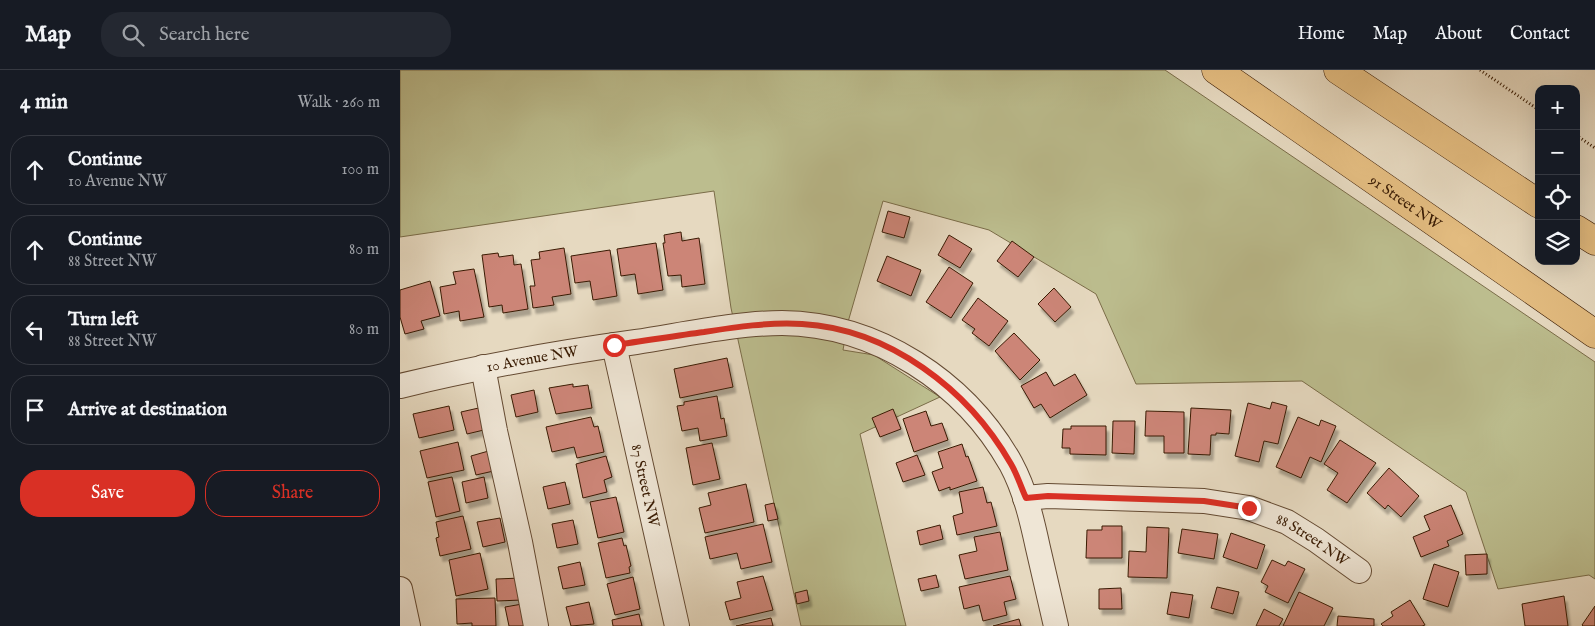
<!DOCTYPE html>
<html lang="en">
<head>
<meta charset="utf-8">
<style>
	:root { --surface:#171b24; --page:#242831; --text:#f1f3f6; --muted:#9ea1a6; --line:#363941; --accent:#d93025 }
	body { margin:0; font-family:"IM FELL English",serif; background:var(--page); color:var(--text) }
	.controls { position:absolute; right:15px; top:15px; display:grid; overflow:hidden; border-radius:10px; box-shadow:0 5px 20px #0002 }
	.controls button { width:45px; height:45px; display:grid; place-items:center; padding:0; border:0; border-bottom:1px solid var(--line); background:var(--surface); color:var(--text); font:25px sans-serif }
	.stop { position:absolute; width:15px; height:15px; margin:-11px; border:4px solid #d93025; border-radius:50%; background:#fff }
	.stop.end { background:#d93025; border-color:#fff; box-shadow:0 1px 5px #0008 }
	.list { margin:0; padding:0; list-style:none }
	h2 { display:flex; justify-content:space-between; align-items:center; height:65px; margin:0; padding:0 20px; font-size:21px }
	h2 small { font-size:16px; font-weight:400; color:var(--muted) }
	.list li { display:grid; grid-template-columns:32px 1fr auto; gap:15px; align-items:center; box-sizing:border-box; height:70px; margin:0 10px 10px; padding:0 10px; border:1px solid var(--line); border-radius:20px }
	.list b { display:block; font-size:19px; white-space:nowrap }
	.list p { margin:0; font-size:16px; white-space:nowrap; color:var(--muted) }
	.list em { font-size:16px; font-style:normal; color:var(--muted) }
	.actions { display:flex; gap:10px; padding:15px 20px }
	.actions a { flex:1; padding:11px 0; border:1px solid var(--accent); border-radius:20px; text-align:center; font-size:18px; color:var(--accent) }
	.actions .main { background:var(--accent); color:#fff }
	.icon { flex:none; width:28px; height:28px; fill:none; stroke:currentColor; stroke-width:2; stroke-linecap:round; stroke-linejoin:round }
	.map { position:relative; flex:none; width:1195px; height:556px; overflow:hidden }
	header { display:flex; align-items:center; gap:30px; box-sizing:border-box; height:70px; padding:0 25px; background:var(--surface); border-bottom:1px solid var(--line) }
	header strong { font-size:24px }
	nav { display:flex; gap:28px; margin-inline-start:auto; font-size:18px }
	.search { width:350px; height:45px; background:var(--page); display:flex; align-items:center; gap:12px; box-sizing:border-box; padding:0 18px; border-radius:20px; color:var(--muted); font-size:19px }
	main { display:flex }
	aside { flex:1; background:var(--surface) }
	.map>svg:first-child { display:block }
</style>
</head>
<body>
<header>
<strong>Map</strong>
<div class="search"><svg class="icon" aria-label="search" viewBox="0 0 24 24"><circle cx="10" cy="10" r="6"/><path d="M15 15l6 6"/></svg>Search here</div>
<nav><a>Home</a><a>Map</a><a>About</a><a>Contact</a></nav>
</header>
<main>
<aside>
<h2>4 min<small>Walk · 260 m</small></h2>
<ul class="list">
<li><svg class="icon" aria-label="ahead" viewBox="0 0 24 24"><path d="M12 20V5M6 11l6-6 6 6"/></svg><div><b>Continue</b><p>10 Avenue NW</p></div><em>100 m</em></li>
<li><svg class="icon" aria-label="ahead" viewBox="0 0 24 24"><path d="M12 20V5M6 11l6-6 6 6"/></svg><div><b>Continue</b><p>88 Street NW</p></div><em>80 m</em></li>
<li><svg class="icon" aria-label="left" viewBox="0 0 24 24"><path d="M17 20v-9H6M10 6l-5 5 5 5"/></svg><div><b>Turn left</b><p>88 Street NW</p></div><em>80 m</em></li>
<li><svg class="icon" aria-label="arrive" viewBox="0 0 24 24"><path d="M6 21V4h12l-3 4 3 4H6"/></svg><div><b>Arrive at destination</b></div></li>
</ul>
<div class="actions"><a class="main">Save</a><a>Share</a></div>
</aside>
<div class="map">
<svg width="1195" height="556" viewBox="0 0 1195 556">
	<defs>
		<filter id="shadow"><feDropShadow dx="3" dy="5.5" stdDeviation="1" flood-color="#0004"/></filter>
	</defs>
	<rect width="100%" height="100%" fill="#e6d9c0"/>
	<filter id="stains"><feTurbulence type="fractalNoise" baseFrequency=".004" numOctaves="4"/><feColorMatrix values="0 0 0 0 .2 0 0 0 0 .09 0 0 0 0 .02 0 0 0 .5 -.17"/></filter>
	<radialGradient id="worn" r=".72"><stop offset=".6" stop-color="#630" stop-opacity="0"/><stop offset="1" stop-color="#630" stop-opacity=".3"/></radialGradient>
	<path fill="#bcbd8e" stroke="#7a6c48" d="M0,0H765L1195,292V509L1189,505L1098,519L1066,422L902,311L736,314L696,224L589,160L483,131L448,252L443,280L474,285L540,327L460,364L506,556H401L331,238L314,121L0,167Z"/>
	<path fill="#cc8577" stroke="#391b03" filter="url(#shadow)" d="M488,141L510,147L504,168L482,162Z
		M281,162L282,171L299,168L305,214L282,217L281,205L268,206L263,173H265L264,165Z
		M549,165L572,179L560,198L538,185Z
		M612,171L634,187L618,207L597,191Z
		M256,173L263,220L238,224L235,204L221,206L217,179Z
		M164,178L171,224L152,227L154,235L133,238L130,216H135L131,190L140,189L139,182Z
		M210,180L217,226L193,230L190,211L175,213L171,186Z
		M98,183L99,187L113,185L114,195L121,194L128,239L103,243L102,235L89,237L82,185Z
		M487,186L521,200L511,226L477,211Z
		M549,197L573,213L551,248L526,232Z
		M74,199L84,247L60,251L59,241L44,244L40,217L56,214L53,202Z
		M30,211L40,246L21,251L24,259L5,264L0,247V220Z
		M654,218L671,237L655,252L638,234Z
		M578,228L608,251L589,276L572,263L575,259L562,250Z
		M614,263L640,290L620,310L595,281Z
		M327,288L333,317L280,328L274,299Z
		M646,302L654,316L675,304L687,325L650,348L641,334L634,338L621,316Z
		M173,314V317L188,315L192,338L156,344L149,318Z
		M134,320L138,342L116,347L111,325Z
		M317,326L321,349L324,348L327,366L300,371L298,358L282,361L277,336L284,335V332Z
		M872,332L887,336L878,374L864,371L859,392L835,386L848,333L870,339Z
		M49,336L54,360L19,368L13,344Z
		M83,337L88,359L67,364L61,342Z
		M791,338L831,340L829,364L816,363V365H811L810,385L788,384Z
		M493,339L501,359L480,367L472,348Z
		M526,341L531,356L542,353L548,370L514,382L503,349Z
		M746,341L784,342V383H764V366H745Z
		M191,347L194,357L198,356L204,382L177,388L174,377L152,382L146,357Z
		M898,347L919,356L921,350L936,356L921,392L910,387L901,408L876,397Z
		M713,351H735L734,384L712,383Z
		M671,356H706V385L670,384V378H662L663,359H671Z
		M940,370L976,393L947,433L927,420L938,403L924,394Z
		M58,372L64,400L27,408L20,381Z
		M312,373L320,409L293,415L286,378Z
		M562,374L566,387L568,386L577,411L550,420V417L539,421L532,402L543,398L538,382Z
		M92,380L98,400L76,405L71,386Z
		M517,385L525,405L503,412L496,393Z
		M206,386L212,407L204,410L207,422L183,428L176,394Z
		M989,398L1019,426L1001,447L988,435L985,439L967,423Z
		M52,407L60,441L36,447L28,412Z
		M84,407L88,428L66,433L62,412Z
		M165,412L170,434L148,439L143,417Z
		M346,414L354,452L305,463L299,438L311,435L308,423Z
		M583,417L587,433L591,432L597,456L557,465L553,446L563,443L559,422Z
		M216,427L224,462L198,468L190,432Z
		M374,433L378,449L368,451L365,435Z
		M1051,435L1063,464L1047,471L1049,476L1021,487L1013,467L1030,460L1024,446Z
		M63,446L71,479L40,486L36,468L39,467L36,452Z
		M100,448L105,472L83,477L77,452Z
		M173,450L178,474L157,478L152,454Z
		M363,454L372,492L341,499L337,483L310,489L305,467Z
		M540,455L543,469L520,475L517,461Z
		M702,456H722V488H686L687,460H702Z
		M747,457L769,458L767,508L728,507L729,481L746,482Z
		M782,459L818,464L814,489L778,483Z
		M600,462L608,500L565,509L559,485L577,481L574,467Z
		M831,463L865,475L857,499L823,487Z
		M222,468L224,476L226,475L231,496L229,497L230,503L206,508L198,473Z
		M80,483L88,519L56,526L49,490Z
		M1087,484V504L1066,505L1065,485Z
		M872,490L885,496L888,491L905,499L888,533L865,522L868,516L861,512Z
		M180,492L185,515L163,519L158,497Z
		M1034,494L1059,502L1048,537L1023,529Z
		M536,505L539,517L521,521L518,509Z
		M363,506L373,540L330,550L325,532L341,528L337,512Z
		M610,506L616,529L604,532L607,545L583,551L579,535L564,539L559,517Z
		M233,507L240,539L215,545L207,514Z
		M121,508L122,530L97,531L96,509Z
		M817,517L839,522L833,544L811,538Z
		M721,518L722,539H699V519Z
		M407,520L409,531L397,534L395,523Z
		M771,522L793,525L789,548L767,544Z
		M899,522L933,538L924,556H883Z
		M1164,526L1168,556H1125L1122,534Z
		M95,528L96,556H72V553L57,554L56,529Z
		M1010,530L1025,555L1022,556H983L981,554L993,546L991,542Z
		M189,532L194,554L171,556L166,537Z
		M128,533L132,556H109L105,537Z
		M1195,536V556H1183L1182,555Z
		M864,539L883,549L879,556H856Z
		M239,544L242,556H213L212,550Z
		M938,546L974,549V556H937Z
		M371,548L373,556H336Z
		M619,549L621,556H593Z"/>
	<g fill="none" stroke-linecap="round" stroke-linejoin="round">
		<g stroke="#644a32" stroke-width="26">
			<g id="minor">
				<path id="s1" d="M214,275L277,556"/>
				<path d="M83,297L95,361L120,472L136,556"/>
				<path id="s2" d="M0,316C78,297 156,283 236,272C282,265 336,253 382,253C477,254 565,312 611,394C625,420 632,450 638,478C644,504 650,530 656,556"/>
				<path id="s3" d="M625,428L648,426L804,431L849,438L887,452L916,470L959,501"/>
				<path d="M0,519L8,556"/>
			</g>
		</g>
		<g stroke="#391b03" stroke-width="29">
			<g id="major">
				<path id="s4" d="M816,0L1195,264"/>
				<path d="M938,0L1139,134"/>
				<path d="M1176,159L1195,171"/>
			</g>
		</g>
		<path stroke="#391b03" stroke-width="3" stroke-dasharray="1 2.5" stroke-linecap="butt" d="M1080,0L1139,40
			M1176,65L1195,78"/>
		<use href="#minor" stroke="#efe6d6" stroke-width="24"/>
		<use href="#major" stroke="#e3bc80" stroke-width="28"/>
	</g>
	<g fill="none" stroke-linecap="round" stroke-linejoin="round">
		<path stroke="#d93025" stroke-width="6" d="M214,275C244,271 274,266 304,262C336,257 369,252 402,254C489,259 568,319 611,394C617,404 621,417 626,428L648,426L804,431L849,438"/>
	</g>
	<g text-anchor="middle" stroke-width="4" stroke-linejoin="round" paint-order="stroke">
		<g font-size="15" fill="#391b03" stroke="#efe6d6">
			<text dy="5" stroke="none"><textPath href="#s4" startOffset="231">91 Street NW</textPath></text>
			<text dy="5" stroke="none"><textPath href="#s2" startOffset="135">10 Avenue NW</textPath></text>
			<text dy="5" stroke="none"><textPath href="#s1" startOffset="144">87 Street NW</textPath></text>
			<text dy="5" stroke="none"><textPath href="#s3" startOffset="296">88 Street NW</textPath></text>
		</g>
	</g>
	<rect width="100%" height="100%" filter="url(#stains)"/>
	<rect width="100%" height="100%" fill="url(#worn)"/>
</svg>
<div class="controls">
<button>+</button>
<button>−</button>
<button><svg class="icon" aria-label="locate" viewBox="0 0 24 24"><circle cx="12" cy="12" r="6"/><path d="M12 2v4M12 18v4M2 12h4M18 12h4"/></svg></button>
<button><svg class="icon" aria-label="layers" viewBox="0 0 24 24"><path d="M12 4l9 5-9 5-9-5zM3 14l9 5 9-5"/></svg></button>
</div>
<div class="stop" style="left:214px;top:275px"></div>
<div class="stop end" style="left:849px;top:438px"></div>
</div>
</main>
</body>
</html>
